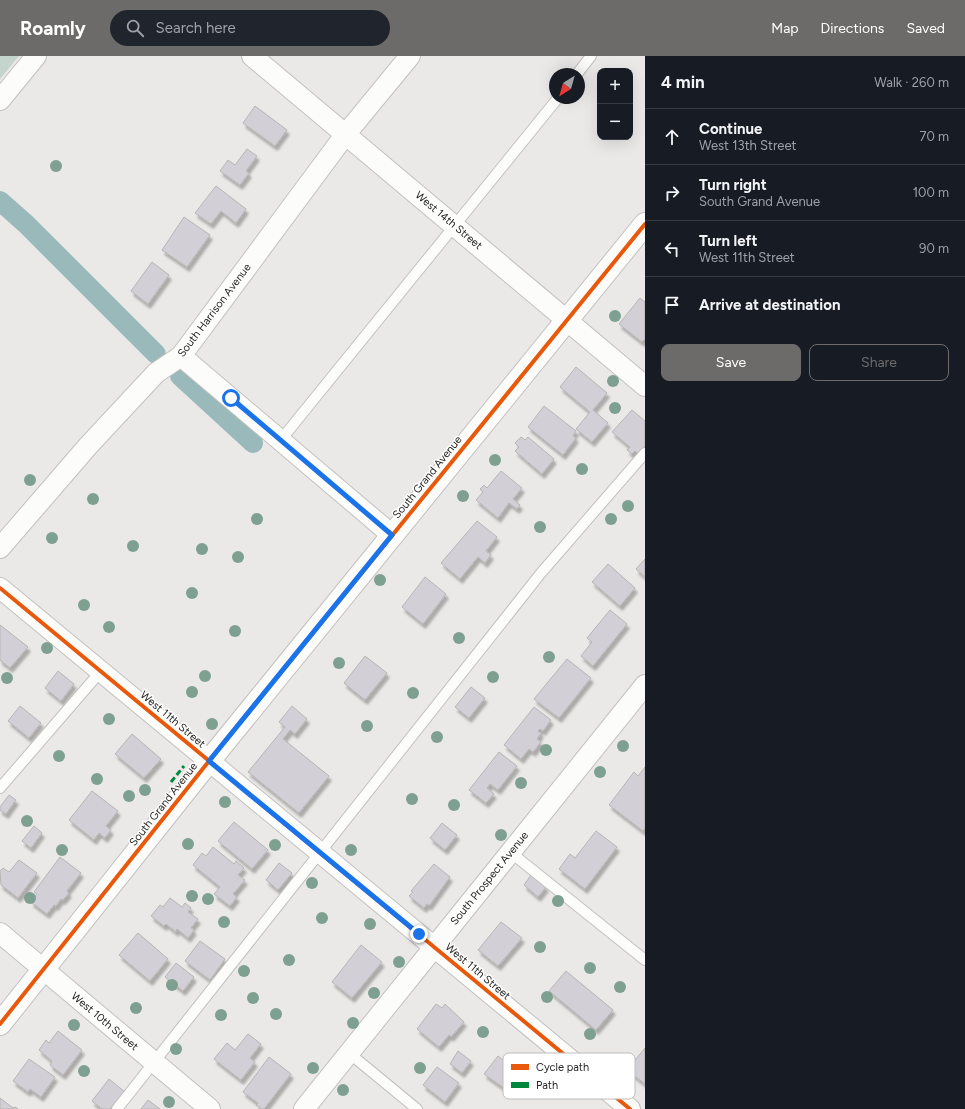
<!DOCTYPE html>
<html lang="en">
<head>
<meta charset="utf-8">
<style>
	:root { --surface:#171b24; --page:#20242c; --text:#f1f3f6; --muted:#9ea1a6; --line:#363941; --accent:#6c6b6a }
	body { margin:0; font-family:Figtree,sans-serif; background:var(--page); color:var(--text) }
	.controls { position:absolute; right:12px; top:12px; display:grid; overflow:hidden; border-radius:8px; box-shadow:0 4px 16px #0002 }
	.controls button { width:36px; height:36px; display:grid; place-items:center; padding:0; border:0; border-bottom:1px solid var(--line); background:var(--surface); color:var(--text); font:20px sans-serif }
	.compass { position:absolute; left:549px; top:12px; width:36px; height:36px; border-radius:50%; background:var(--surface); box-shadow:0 4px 16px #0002; rotate:217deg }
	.stop { position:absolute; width:12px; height:12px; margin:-9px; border:3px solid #1a73e8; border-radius:50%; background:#fff }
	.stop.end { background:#1a73e8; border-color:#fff; box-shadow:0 1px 4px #0008 }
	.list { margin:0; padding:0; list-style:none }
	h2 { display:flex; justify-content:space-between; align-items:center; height:52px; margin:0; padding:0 16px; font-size:17px }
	h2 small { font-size:13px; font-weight:400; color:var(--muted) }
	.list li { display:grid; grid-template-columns:26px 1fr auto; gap:12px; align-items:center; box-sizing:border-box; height:56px; padding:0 16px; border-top:1px solid var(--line) }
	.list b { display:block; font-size:15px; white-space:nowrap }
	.list p { margin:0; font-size:13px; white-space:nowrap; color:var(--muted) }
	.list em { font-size:13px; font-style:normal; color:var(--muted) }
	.actions { display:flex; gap:8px; padding:12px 16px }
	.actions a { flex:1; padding:9px 0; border:1px solid var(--accent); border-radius:8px; text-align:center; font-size:14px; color:var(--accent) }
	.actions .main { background:var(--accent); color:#fff }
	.icon { flex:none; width:22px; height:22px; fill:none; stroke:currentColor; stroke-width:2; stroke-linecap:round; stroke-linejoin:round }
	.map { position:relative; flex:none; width:645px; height:1053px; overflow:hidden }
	header { display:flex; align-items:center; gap:24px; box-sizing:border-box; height:56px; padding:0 20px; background:var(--accent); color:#fff }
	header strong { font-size:19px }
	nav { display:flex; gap:22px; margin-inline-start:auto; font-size:14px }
	.search { width:280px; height:36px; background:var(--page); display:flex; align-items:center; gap:10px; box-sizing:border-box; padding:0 14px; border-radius:22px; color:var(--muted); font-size:15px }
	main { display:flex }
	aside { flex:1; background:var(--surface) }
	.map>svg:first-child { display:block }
</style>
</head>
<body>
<header>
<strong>Roamly</strong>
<div class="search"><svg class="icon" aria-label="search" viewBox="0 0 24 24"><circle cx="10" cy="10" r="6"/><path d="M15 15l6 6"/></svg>Search here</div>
<nav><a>Map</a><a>Directions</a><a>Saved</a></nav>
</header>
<main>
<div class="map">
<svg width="645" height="1053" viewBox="0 0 645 1053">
	<defs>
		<filter id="shadow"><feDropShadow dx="2.5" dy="4.5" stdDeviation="1" flood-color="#0004"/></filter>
	</defs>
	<rect width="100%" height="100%" fill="#ebe9e7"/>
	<path fill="#c5d4cc" d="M0,0H19L0,23Z"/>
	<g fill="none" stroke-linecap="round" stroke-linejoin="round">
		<path stroke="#9ab9ba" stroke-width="20" d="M0,145L26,168L156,298
			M180,320L253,387"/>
	</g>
	<path fill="#d2d0d6" stroke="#b6b5b4" filter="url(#shadow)" d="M255,50L287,74L275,90L243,67Z
		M247,93L257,100L246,115L249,117L240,129L220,115L228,104L235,109Z
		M216,130L246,153L236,167L221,155L211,168L195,157Z
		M184,161L210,179L187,211L162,194Z
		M152,206L169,219L148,248L131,235Z
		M640,242L645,246V283L642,286L619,268Z
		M576,311L607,337L593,354L608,367L592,386L576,373L590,356L560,331Z
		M544,350L576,375L573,380L576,382L563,399L528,371Z
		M632,354L645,365V390L638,398L635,395L632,398L627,394L630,391L612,376Z
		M521,381L525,384L528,381L554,403L542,418L515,395L519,391L515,387Z
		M501,415L522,432L513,443L520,449L517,453L509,447L498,462L476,444L483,436L480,433L484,429L487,432Z
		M477,465L497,481L486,495L491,499L485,507L478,501L460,523L441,507Z
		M645,503V521L636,513Z
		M608,508L635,532L620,550L592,526Z
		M425,521L446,538L423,568L402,551Z
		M610,554L627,568L593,610L581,600L592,586L587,582Z
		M0,569L28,591L10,612L0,604Z
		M365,600L387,617L365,644L344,627Z
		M567,603L591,622L559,662L534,643Z
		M58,615L74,628L61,645L45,632Z
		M471,631L485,642L469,662L455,651Z
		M20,650L41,667L29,682L8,665Z
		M292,650L307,663L295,678L290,674L283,683L329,720L299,757L248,716L285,671L279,666Z
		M534,651L551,664L543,675L540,673L538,675L541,677L537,683L541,686L533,696L529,693L521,703L504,689Z
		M132,678L161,703L144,722L115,698Z
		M499,696L517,710L498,734L490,728L487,732L494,738L486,747L469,734Z
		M645,711V772L643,775L609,749L634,716L638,720Z
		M92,735L118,755L106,770L111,774L105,782L99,777L94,784L69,764Z
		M9,739L16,744L6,758L0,754V751Z
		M234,766L268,794L252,813L218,785Z
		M442,767L457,779L445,794L430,782Z
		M34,770L42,777L31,792L22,785Z
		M596,775L617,791L585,833L559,813L570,798L575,802Z
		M213,791L234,808L236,805L244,812L238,819L245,824L233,838L237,841L230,850L214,838L220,831L193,809L202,797L206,800Z
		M60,801L81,817L67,835L69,837L63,844L61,843L56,850L54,849L47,858L31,846L37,838L34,836Z
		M19,804L37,817L18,842L1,829L0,815L3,812L9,816Z
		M279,807L292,817L278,834L266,824Z
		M434,808L450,821L429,850L427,848L424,852L409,840L413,836L411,835Z
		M531,819L546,831L538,841L524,829Z
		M170,842L182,851L185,847L191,852L188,856L198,863L191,872L194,874L188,882L177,873L176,876L166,868L164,870L151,860L160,849L163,851Z
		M501,866L522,882L498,910L478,894Z
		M138,877L168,903L150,925L119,899Z
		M200,885L225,903L210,924L185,905Z
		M361,889L382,906L352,942L332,926Z
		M176,907L194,921L183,935L165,921Z
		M566,915L613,954L596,974L549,935Z
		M436,948L442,952L445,948L464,966L451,981L449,979L439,991L417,973Z
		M58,975L82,994L63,1019L50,1009L52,1005L39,994L46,984L49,987Z
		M248,978L261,988L250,1002L255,1006L241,1024L214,1003L227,987L235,994Z
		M645,992V1028L627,1014Z
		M458,995L471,1005L462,1017L450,1008Z
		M498,1000L517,1015L504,1032L484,1018Z
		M269,1001L291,1018L264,1053H262L256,1049L258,1047L243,1036Z
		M29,1003L55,1021L41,1041L30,1033L28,1036L13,1025Z
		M437,1011L459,1027L445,1046L423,1029Z
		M109,1023L125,1036L110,1053H102L92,1045Z
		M0,1042L13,1052L15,1051L18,1053H0Z
		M148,1044L160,1053H141Z"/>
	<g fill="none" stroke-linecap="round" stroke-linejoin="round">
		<g stroke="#c2c1bf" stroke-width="12">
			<path id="service" d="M577,18L591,0
				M280,385L558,42
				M0,732L101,615
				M510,796L645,904
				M349,997L417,1053
				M117,1053L541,517L645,397"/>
		</g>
		<g stroke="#c2c1bf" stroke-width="22">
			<path id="minor" d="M252,0L645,330
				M0,44L36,0
				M181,300L392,479
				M0,492L88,390L156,317L181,300L345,79L410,0
				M0,532L630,1053
				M0,877L210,1053
				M304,1053L645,629"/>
		</g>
		<g stroke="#c2c1bf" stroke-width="24">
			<path id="tertiary" d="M0,968L209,705L645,168"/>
		</g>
		<use href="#service" stroke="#fcfcfb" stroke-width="10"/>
		<use href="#minor" stroke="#fcfcfb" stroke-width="20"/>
		<use href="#tertiary" stroke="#fcfcfb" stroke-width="22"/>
		<path stroke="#00873e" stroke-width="3" stroke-dasharray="6 3" stroke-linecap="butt" d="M171,726L184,710"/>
		<g stroke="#fff" stroke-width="6">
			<path id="cycleway" d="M0,532L630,1053
				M0,968L209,705L645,168"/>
		</g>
		<use href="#cycleway" stroke="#e8590c" stroke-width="4"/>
	</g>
	<g fill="#7ea091">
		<circle cx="56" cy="110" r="6"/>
		<circle cx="615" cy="260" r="6"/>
		<circle cx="613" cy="325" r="6"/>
		<circle cx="615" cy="352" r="6"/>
		<circle cx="495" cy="404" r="6"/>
		<circle cx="582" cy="413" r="6"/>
		<circle cx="30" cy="424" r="6"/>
		<circle cx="463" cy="440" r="6"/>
		<circle cx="93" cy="443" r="6"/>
		<circle cx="628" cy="450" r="6"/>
		<circle cx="257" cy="463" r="6"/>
		<circle cx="611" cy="463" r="6"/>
		<circle cx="540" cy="471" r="6"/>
		<circle cx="52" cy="482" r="6"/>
		<circle cx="133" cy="490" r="6"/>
		<circle cx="202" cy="493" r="6"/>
		<circle cx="238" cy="501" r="6"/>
		<circle cx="380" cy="524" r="6"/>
		<circle cx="192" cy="537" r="6"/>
		<circle cx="84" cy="549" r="6"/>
		<circle cx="109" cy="571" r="6"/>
		<circle cx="235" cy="575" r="6"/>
		<circle cx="459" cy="582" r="6"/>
		<circle cx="47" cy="592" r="6"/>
		<circle cx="549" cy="601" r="6"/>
		<circle cx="339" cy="607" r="6"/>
		<circle cx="205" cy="620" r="6"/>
		<circle cx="493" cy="621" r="6"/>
		<circle cx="7" cy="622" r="6"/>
		<circle cx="192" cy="636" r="6"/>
		<circle cx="413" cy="637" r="6"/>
		<circle cx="109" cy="663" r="6"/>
		<circle cx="212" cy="668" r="6"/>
		<circle cx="367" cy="670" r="6"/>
		<circle cx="437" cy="681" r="6"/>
		<circle cx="623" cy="690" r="6"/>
		<circle cx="546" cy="694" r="6"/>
		<circle cx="59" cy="700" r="6"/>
		<circle cx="600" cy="716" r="6"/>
		<circle cx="97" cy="723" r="6"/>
		<circle cx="521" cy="727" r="6"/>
		<circle cx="145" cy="734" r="6"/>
		<circle cx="129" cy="740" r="6"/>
		<circle cx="412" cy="743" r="6"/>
		<circle cx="225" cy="746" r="6"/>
		<circle cx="454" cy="749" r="6"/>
		<circle cx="27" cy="765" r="6"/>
		<circle cx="501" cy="779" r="6"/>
		<circle cx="188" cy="788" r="6"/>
		<circle cx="275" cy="789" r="6"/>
		<circle cx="62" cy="794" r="6"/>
		<circle cx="351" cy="794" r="6"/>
		<circle cx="312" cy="827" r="6"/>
		<circle cx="192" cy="840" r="6"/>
		<circle cx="30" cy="842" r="6"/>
		<circle cx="208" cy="843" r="6"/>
		<circle cx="558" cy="845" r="6"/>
		<circle cx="322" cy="862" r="6"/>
		<circle cx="224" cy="866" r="6"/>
		<circle cx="370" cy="868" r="6"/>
		<circle cx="540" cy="891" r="6"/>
		<circle cx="289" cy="904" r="6"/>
		<circle cx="399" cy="906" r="6"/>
		<circle cx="590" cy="912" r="6"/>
		<circle cx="244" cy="915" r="6"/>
		<circle cx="172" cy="929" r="6"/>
		<circle cx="620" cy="931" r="6"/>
		<circle cx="374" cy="937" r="6"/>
		<circle cx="547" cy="941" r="6"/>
		<circle cx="253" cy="942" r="6"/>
		<circle cx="136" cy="952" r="6"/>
		<circle cx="276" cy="958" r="6"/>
		<circle cx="221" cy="959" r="6"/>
		<circle cx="353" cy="967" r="6"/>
		<circle cx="74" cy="969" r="6"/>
		<circle cx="483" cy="976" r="6"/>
		<circle cx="590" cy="978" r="6"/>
		<circle cx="176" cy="993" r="6"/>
		<circle cx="313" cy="1012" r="6"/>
		<circle cx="420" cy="1012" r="6"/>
		<circle cx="84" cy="1015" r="6"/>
		<circle cx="343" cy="1034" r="6"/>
		<circle cx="169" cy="1046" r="6"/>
	</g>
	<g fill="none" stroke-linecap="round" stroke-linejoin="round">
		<path stroke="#1a73e8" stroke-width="5" d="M231,342L392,479L209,705L419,878"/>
	</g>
	<g text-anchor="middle" stroke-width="3" stroke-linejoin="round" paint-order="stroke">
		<g font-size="11" fill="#282726" stroke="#fff">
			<text transform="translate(449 164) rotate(40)" y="4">West 14th Street</text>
			<text transform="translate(214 254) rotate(-53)" y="4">South Harrison Avenue</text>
			<text transform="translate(427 421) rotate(-51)" y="4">South Grand Avenue</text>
			<text transform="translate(173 663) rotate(40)" y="4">West 11th Street</text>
			<text transform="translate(163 748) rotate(-52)" y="4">South Grand Avenue</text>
			<text transform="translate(489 822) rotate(-51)" y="4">South Prospect Avenue</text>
			<text transform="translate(478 915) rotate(40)" y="4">West 11th Street</text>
			<text transform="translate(105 965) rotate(40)" y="4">West 10th Street</text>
		</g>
	</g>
	<rect x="503" y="997" width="132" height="46" rx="6" fill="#fff" stroke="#bebebe" stroke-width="1"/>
	<rect x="511" y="1008" width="18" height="6" fill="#e8590c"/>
	<rect x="511" y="1026" width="18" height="6" fill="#00873e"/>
	<g font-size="11" fill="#282726">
		<text x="536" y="1015">Cycle path</text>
		<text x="536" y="1033">Path</text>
	</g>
</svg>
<div class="controls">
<button>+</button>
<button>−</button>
</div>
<svg class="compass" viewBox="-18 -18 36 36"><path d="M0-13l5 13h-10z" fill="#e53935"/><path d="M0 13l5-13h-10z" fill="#9ea1a6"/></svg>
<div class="stop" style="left:231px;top:342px"></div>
<div class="stop end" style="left:419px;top:878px"></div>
</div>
<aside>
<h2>4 min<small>Walk · 260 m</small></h2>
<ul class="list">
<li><svg class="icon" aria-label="ahead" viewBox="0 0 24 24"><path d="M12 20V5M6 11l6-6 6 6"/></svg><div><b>Continue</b><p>West 13th Street</p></div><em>70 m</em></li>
<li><svg class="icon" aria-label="right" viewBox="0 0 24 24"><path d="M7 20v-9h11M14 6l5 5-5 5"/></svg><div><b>Turn right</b><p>South Grand Avenue</p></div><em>100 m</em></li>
<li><svg class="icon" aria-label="left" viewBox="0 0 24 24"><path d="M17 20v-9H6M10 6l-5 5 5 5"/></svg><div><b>Turn left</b><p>West 11th Street</p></div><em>90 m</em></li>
<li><svg class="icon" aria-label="arrive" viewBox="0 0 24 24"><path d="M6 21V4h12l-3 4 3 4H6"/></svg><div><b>Arrive at destination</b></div></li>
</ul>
<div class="actions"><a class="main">Save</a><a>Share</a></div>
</aside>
</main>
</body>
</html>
